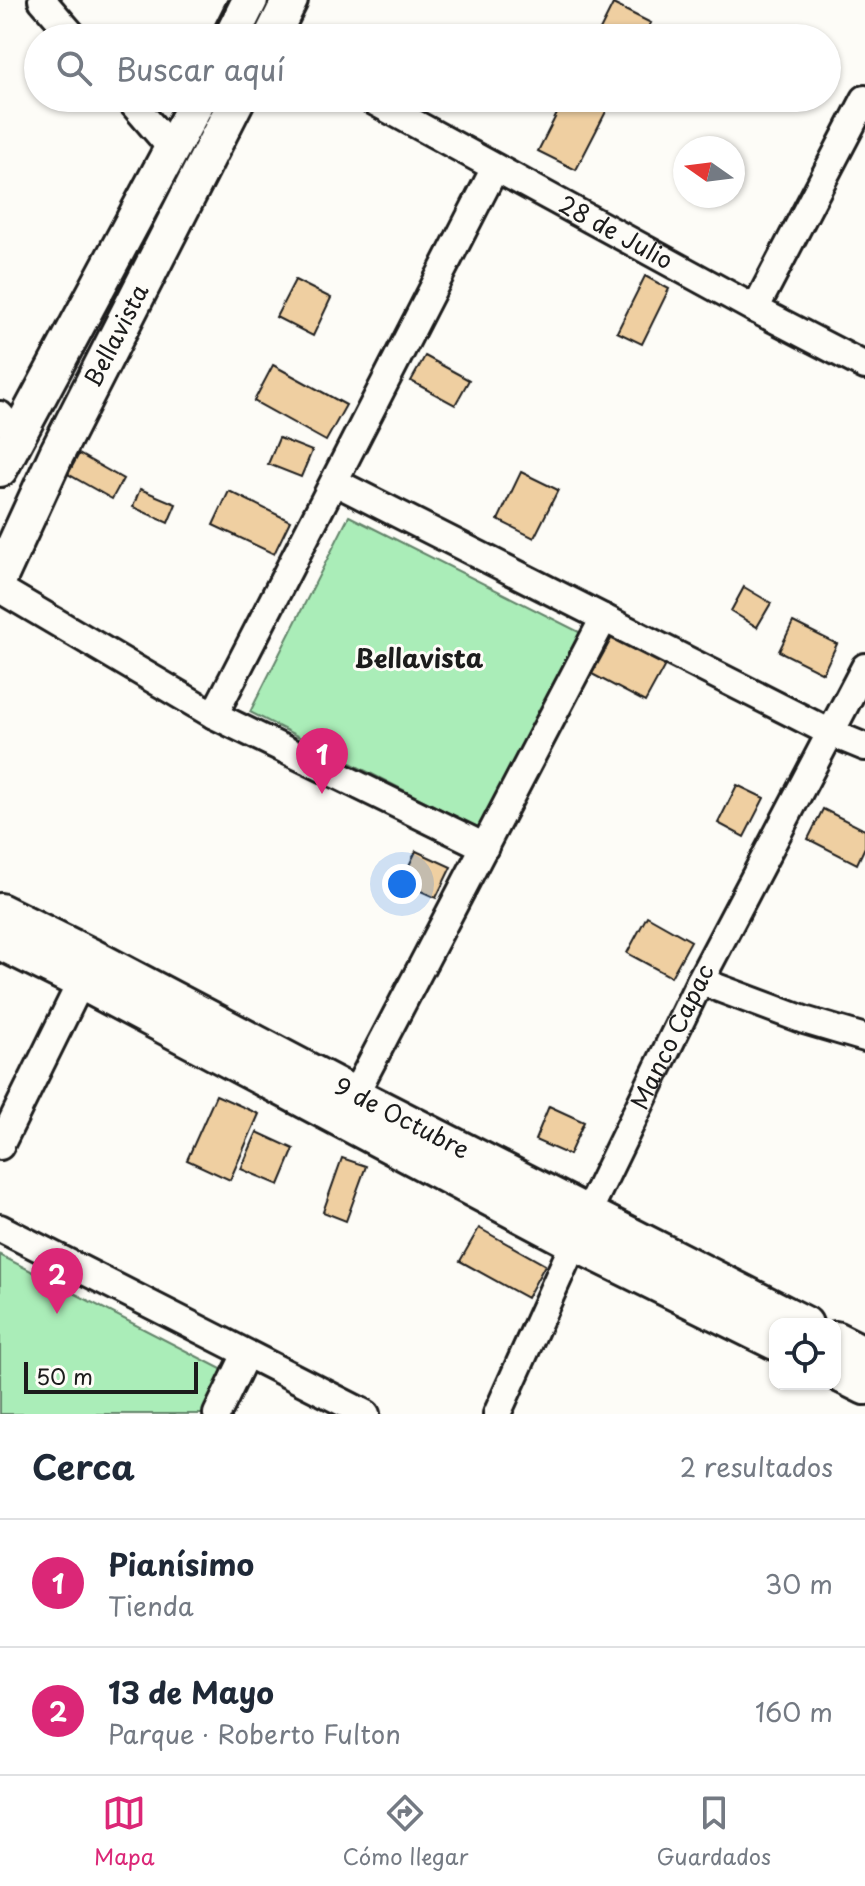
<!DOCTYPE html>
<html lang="es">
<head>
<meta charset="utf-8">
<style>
	:root { --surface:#fff; --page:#f6f6f7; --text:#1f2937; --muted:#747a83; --line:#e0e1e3; --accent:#db2777 }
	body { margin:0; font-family:"Playpen Sans",sans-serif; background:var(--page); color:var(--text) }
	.controls { position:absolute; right:24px; bottom:24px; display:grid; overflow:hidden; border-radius:16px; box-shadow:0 2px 6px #0004 }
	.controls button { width:72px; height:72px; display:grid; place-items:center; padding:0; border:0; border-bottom:2px solid var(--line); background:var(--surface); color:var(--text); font:40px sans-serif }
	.compass { position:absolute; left:673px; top:136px; width:72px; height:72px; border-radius:50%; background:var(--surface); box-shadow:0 2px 6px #0004; rotate:284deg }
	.scale { position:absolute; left:24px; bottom:20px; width:174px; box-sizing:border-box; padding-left:8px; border:4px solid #1c1c1c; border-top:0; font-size:22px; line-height:28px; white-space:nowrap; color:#1c1c1c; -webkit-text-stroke:6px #fdfcf7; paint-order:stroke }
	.you { position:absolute; left:402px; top:884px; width:28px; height:28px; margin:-20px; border:6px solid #fff; border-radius:50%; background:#1a73e8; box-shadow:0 0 0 12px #1a73e833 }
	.badge { display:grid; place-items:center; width:52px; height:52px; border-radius:50%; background:var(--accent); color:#fff; font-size:26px; font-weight:700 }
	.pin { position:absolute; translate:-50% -66px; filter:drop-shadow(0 2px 4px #0008) }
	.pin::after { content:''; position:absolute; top:42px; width:28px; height:24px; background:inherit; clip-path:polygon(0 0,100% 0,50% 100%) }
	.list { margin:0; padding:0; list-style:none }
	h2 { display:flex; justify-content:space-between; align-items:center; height:104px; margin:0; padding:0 32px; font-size:34px }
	h2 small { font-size:26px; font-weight:400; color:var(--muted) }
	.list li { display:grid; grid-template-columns:52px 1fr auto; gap:24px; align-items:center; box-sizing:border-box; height:128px; padding:0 32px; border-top:2px solid var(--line) }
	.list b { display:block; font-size:30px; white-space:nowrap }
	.list p { margin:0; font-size:26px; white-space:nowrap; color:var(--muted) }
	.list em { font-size:26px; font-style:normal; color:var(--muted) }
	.icon { flex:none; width:44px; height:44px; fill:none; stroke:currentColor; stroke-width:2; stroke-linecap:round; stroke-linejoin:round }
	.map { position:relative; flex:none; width:865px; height:1414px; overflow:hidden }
	.search { position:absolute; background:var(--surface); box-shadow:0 2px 6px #0004; left:24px; right:24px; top:24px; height:88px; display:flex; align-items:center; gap:20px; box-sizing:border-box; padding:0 28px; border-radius:44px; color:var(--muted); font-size:30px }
	.sheet { height:360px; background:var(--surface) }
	nav { display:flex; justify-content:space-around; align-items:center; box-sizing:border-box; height:112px; border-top:2px solid var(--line); background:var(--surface); font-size:22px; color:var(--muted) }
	nav a { display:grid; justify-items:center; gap:4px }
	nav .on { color:var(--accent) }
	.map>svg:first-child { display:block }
</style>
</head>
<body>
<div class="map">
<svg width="865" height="1414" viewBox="0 0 865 1414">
	<rect width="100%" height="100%" fill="#fdfcf7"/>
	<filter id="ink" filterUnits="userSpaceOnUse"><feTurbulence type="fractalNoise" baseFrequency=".0125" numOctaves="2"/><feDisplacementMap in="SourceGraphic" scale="16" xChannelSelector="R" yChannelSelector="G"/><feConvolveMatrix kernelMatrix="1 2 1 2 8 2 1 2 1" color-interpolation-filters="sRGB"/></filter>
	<g filter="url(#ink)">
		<path fill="#aaedb8" stroke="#63846a" stroke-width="2" d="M349,516L581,633L482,830L250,712Z
			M0,1255L227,1372L203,1414H0Z"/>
		<path fill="#efcfa1" stroke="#1c1c1c" stroke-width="2" d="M227,0H244L225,38H208Z
			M613,4L651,23L643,38H596Z
			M420,26L443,36L442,38H415Z
			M565,98H613L576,170L538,151Z
			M645,276L669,289L642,344L617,332Z
			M295,280L331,298L313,336L276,317Z
			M425,356L469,380L455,405L411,381Z
			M273,365L346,405L326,441L254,401Z
			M279,438L312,451L301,477L268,464Z
			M79,454L123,479L112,499L68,474Z
			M521,472L558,490L534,538L498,520Z
			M140,489L176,504L168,523L133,507Z
			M229,491L290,521L274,554L213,525Z
			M744,587L771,603L757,627L731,611Z
			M793,622L837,644L823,673L779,651Z
			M616,630L669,658L645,702L592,674Z
			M737,785L764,798L744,837L718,823Z
			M823,809L865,830V847L857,864L808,839Z
			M416,851L451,867L436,898L401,882Z
			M647,916L691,941L671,977L627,953Z
			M216,1095L259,1114L230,1180L187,1160Z
			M549,1106L584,1122L569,1155L535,1140Z
			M257,1132L294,1149L279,1185L241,1169Z
			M342,1158L366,1166L346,1221L323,1212Z
			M479,1228L545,1265L527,1298L460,1261Z"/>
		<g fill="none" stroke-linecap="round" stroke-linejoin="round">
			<g stroke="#1c1c1c" stroke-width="32">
				<g id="minor">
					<path d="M42,0L75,38"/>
					<path d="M128,98L172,149"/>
					<path id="s1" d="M368,98L755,309L865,366"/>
					<path d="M755,309L865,99"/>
					<path d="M0,415L17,435"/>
					<path d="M335,482L831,733L865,747"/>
					<path d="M0,589L214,715L485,847"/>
					<path d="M214,715L495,168"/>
					<path d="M700,981L804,1020L865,1038"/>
					<path d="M346,1111L604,618"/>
					<path d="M0,1146L81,982"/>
					<path d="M0,1228L366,1414"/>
					<path d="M217,1414L246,1354"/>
					<path id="s2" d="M497,1414L587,1214L700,981L865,667"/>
				</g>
			</g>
			<g stroke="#1c1c1c" stroke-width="40">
				<g id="tertiary">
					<path d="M231,38L250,0"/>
					<path d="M271,38L290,0"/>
					<path d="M0,469L199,98"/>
					<path id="s3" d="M0,577L57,453L238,98"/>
					<path id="s4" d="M0,911L93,957L355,1095L805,1324"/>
					<path d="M0,942L81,982L574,1243L775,1342"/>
					<path d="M835,1339L865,1354"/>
					<path d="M835,1372L865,1387"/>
				</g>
			</g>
			<use href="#minor" stroke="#fdfcf7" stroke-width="26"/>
			<use href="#tertiary" stroke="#fdfcf7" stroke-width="34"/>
		</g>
	</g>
	<g text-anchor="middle" stroke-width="6" stroke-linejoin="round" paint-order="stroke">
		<g font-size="24" fill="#1c1c1c" stroke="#fdfcf7">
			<text dy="8" stroke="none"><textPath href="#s1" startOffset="282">28 de Julio</textPath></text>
			<text dy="8" stroke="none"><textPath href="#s3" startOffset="268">Bellavista</textPath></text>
			<text dy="8" stroke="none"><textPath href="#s2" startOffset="416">Manco Capac</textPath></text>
			<text dy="8" stroke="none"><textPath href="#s4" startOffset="452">9 de Octubre</textPath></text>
		</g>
		<g font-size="26" font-weight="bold" fill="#1c1c1c" stroke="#fdfcf7">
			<text x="419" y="668">Bellavista</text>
		</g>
	</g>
</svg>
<div class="controls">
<button><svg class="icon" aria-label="locate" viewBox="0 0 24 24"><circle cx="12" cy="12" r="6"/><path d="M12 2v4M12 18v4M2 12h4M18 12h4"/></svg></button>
</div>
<svg class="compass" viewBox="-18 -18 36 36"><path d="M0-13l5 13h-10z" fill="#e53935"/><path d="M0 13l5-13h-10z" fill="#747a83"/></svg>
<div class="scale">50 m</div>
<div class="you"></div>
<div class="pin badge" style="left:322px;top:794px">1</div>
<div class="pin badge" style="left:57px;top:1314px">2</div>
<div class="search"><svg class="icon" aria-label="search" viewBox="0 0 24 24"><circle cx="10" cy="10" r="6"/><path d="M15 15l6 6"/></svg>Buscar aquí</div>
</div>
<section class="sheet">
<h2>Cerca<small>2 resultados</small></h2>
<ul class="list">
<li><span class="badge">1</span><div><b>Pianísimo</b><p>Tienda</p></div><em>30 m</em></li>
<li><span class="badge">2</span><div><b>13 de Mayo</b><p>Parque · Roberto Fulton</p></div><em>160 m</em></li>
</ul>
</section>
<nav>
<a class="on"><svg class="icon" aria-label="map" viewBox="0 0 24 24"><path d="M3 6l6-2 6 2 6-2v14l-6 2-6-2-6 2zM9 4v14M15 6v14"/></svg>Mapa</a>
<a><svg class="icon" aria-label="directions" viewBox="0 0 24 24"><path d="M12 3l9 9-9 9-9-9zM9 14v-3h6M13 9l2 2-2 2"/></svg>Cómo llegar</a>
<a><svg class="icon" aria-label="saved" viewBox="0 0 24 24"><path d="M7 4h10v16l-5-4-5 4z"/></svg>Guardados</a>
</nav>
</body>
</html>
